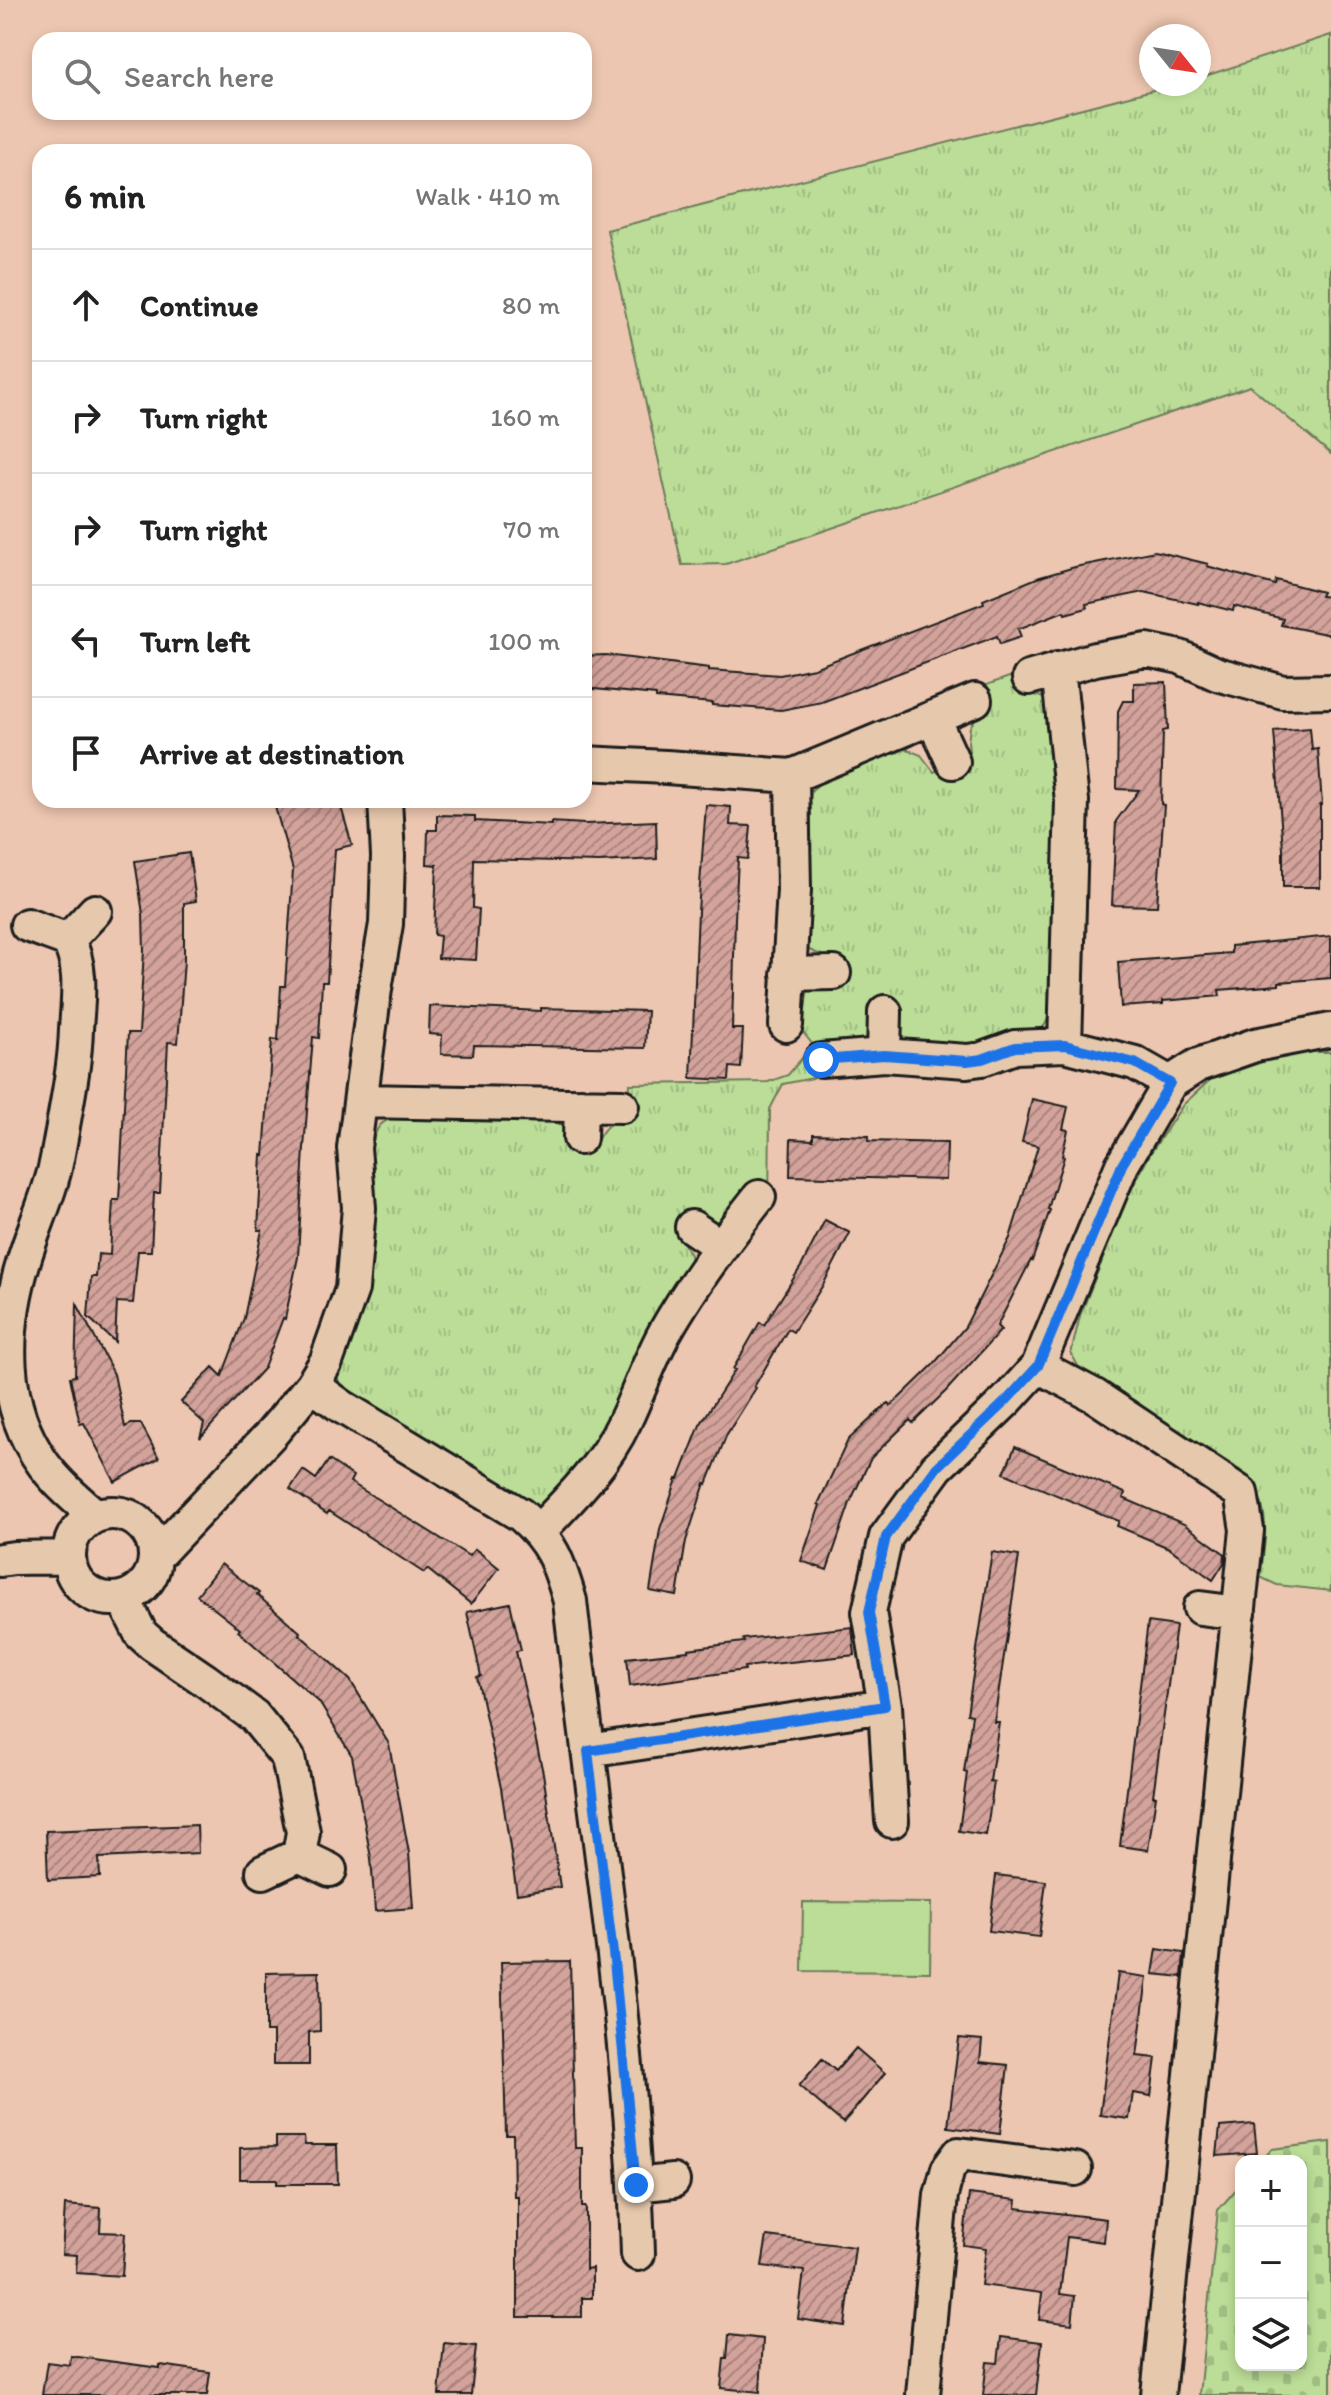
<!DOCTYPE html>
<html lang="en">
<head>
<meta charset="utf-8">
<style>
	:root { --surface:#fff; --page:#f2f2f2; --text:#222; --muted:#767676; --line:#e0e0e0 }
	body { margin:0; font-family:Itim,sans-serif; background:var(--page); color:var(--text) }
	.controls { position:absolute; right:24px; bottom:24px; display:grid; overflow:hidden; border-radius:16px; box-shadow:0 4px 12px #0003 }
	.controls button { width:72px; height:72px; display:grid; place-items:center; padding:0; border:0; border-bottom:2px solid var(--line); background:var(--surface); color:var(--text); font:40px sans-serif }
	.compass { position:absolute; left:1139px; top:24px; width:72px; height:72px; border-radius:50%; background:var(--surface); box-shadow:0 4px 12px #0003; rotate:120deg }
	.stop { position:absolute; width:24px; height:24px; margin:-18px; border:6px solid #1a73e8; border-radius:50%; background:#fff }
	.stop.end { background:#1a73e8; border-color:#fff; box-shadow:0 2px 8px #0008 }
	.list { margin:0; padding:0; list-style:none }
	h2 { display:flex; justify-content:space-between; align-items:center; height:104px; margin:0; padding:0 32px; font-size:34px }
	h2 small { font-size:26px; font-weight:400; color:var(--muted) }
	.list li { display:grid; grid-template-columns:52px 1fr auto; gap:24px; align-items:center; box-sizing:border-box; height:112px; padding:0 32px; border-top:2px solid var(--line) }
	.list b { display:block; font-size:30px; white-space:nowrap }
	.list em { font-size:26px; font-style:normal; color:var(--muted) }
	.icon { flex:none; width:44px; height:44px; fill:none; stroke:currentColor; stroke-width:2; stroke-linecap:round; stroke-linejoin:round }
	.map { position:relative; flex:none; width:1331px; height:2395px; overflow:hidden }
	.search { position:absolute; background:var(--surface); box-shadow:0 4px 12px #0003; left:32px; top:32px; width:560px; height:88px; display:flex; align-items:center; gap:20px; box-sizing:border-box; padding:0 28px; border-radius:24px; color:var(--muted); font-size:30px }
	.panel { position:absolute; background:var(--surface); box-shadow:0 4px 12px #0003; left:32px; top:144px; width:560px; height:664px; border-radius:24px }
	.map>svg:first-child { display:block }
</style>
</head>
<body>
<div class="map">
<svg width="1331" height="2395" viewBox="0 0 1331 2395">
	<defs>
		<pattern id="grass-tufts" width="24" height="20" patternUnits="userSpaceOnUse" patternTransform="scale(2)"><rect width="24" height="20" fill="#bbdd97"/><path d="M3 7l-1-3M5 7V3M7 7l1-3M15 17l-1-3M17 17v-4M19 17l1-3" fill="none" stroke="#a0bd82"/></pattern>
		<pattern id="cemetery-stones" width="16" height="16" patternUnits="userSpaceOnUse" patternTransform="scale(2)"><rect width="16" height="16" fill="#bbdd97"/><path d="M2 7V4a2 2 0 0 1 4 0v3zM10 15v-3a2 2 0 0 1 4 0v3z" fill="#a0bd82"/></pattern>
		<pattern id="building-hatch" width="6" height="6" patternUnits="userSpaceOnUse" patternTransform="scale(2)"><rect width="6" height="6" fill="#d3a29b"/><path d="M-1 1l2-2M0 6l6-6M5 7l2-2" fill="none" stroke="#aa837e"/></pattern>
	</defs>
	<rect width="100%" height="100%" fill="#ecc6b0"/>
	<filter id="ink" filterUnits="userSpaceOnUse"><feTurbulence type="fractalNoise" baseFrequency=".0125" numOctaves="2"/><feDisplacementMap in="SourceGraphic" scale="16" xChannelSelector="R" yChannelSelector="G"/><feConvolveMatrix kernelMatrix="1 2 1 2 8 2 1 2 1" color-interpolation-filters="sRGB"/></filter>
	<g filter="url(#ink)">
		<path fill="url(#grass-tufts)" stroke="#6c7c5a" stroke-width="2" d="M1331,35V454L1250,386L726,564L682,565L607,230L1176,84H1199V78Z
			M1015,675L1028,692L1046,699L1058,791L1050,1014L1045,1025L1039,1030L1027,1029L971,1048L905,1041L900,1030L871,1028L866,1040L814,1069L813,1078L783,1084L770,1109L769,1212L748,1198L722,1226L710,1225L696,1217L683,1242L690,1255L692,1270L604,1449L544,1508L530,1504L349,1394L338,1379L371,1146C377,1129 377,1123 395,1117L551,1120L561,1125L568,1146H595C602,1128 610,1120 629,1118L630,1084L768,1082L788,1075L813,1045L802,1031L808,987L826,957L809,950L806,942L811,811C810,804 808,798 812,791C820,776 886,756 906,749L921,755L934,772L970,758L968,743L970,727L978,714V688Z
			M1305,1052H1331V1591L1277,1585L1260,1577C1265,1546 1271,1512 1253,1484C1249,1477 1240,1472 1234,1466L1078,1366L1071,1353L1080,1316L1128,1196L1150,1154L1183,1105L1211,1079L1274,1058Z"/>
		<path fill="url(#cemetery-stones)" stroke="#6c7c5a" stroke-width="2" d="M1331,2142V2395H1199L1218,2210L1241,2184V2365H1301V2161H1261L1272,2149Z"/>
		<path fill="#bbdd97" stroke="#6c7c5a" stroke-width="2" d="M803,1902L931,1903L930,1972L802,1971Z"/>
		<path fill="url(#building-hatch)" stroke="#1c1c1c" stroke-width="2" d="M1155,551L1208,564L1207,566L1275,585L1276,580L1322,592L1320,596L1331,597V635L1281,625L1283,619L1234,606L1233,611L1198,602V604L1144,592L1086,604L1087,608L1065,614L1064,611L1018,629L1021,637L1000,644L997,636L822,702L781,710L712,705V703L656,698V695L584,688V656L606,655L709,668V670L780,675L814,668L984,603L983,600L1037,578L1075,567Z
			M1166,682L1168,730L1163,731L1161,804L1164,805L1157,906L1112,905L1116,821L1139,790L1117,789L1118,711L1123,701H1134V683Z
			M1310,728L1312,750L1318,749L1322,805H1320V887H1283V849L1274,731Z
			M273,800H339L352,845L335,849L327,982H322L319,1038L313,1037L304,1148L298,1257L285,1319L283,1318L264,1368L200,1438L204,1423L181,1402L213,1367L222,1376L244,1318L262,1230H258L262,1155L264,1156L272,1039L278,1040L281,986H285L293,870Z
			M706,805L731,807L730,825L751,826L748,859L738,858L735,919L732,1029H743L741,1068L730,1067L729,1080L691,1078L698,911Z
			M437,815L475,816V821L551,825V822L585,824L656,821L657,859L599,862L474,859L473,908L479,909L476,960L438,958L440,936L434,935L437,865L427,864L428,830H437Z
			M189,853L196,901L184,903V960L178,1043L168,1042L160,1193H154L151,1251H138L133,1303L117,1302L115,1342L88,1317L91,1277H96L98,1254L110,1255L113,1200H119L128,1033H139L144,951L143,914L135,861Z
			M1331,936V978L1279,982V985L1219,990L1220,996L1163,1001V1004L1121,1007L1118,962L1231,953V946Z
			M430,1006L541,1011V1008L647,1011L645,1048L474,1045L473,1055L441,1054L442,1035L429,1034Z
			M1032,1099L1068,1107L1063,1129L1068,1130L1062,1156L1064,1157L1048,1209L1050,1210L1032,1261L1031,1260L997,1326L1001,1330L946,1391L913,1423L910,1420L871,1458L851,1500L827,1570L801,1561L820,1505L818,1504L848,1440L888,1403L891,1406L933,1365L965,1327L1010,1238L1038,1146L1022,1142Z
			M813,1134L869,1136L868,1141L947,1143L946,1180L790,1176L791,1139L813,1140Z
			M825,1220L850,1233L823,1285L793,1332L788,1329L754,1387L756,1388L727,1434L707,1484L705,1483L686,1541L677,1596L650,1591L660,1529L677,1479H679L700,1425L735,1370L733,1369L760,1322L764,1325L802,1265Z
			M77,1304L114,1374L125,1427L131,1424H141L159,1458L115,1482L84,1423L80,1424L70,1377L75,1376Z
			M1015,1447L1125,1493L1123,1498L1184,1524L1225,1554L1224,1563L1213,1580L1169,1548L1117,1526L1119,1521L1004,1473Z
			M329,1460L353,1476L350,1482L469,1556L475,1549L499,1568L471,1604L427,1569L424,1573L329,1511L327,1514L290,1489L303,1470L316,1479Z
			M992,1552L1019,1556L994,1722H999L990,1781L994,1782L986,1835L959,1831L967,1773L964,1772L972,1715L967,1714Z
			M221,1564L259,1593L257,1595L300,1632L299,1634L350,1680L389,1744L409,1853L413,1908L375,1911L371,1858L352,1756L319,1702L238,1631L240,1629L197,1595Z
			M510,1603L521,1650L516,1651L543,1773L560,1887L517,1894L501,1788L477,1677L481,1676L467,1612Z
			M1148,1622L1176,1626L1153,1796H1156L1148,1850L1120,1846Z
			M852,1627L855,1655L744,1667L745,1670L630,1686L627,1658L688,1651V1649L744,1642L743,1639Z
			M197,1825L198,1853L99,1858L100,1877L48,1880L46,1831Z
			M996,1875L1046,1881L1039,1937L989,1931Z
			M1157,1949L1184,1953L1182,1977L1153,1974Z
			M570,1961L575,2148H582V2207H586V2269L592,2268V2298H582V2317H518V2196H514L513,2135H506L501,1962Z
			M319,1972L320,2031L309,2032V2065H273V2032H266V1973Z
			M1118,1973L1147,1977L1137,2056L1156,2058L1151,2096L1133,2093L1129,2119L1100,2115Z
			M959,2038L982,2040L980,2062L1008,2065L1000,2134L948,2127Z
			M856,2048L885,2073L843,2123L799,2086L822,2059L836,2071Z
			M1254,2124L1257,2153L1217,2156L1220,2127Z
			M276,2137H304L305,2145H337L338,2184H277V2179H240V2148L276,2147Z
			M969,2194L1017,2200L1016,2208L1106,2219L1104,2242L1067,2237L1060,2294L1075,2296L1072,2324L1039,2320L1042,2293L981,2285L986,2248L963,2245Z
			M65,2205L101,2208L100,2232L125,2233L122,2276L76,2273L77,2255L62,2254Z
			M767,2236L855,2247L845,2326L798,2319L804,2271L762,2266Z
			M729,2335L763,2339L760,2392L721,2388L724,2358H727Z
			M1001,2337L1042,2342L1036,2395H983L987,2362L998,2363Z
			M444,2343L476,2346L471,2395H439Z
			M71,2356L160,2368V2365L210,2372L207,2395H42L47,2362L70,2365Z"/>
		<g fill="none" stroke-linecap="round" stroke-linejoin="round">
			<g stroke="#1c1c1c" stroke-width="38">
				<path id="street" d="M1058,669L1072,801L1065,1045
					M1029,678L1095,659L1147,650L1180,657L1217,674L1283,692L1331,691
					M933,718L953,762
					M584,763L666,767L792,776L975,700
					M95,911L68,940C83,968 78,998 76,1029C75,1064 68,1097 62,1132C59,1147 57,1164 52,1179C44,1207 32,1233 24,1260C3,1328 0,1405 44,1465C59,1485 77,1500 96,1516
					M27,925L68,940
					M788,974L834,973
					M786,1025L794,890L792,776
					M884,1055L885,1012
					M821,1060L884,1055L967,1061L982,1059L1015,1047L1065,1045L1135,1063L1170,1083
					M361,1101L622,1106
					M580,1138L581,1105
					M692,1227L720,1246
					M1038,1366L1095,1396L1241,1493L1247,1530L1158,2395
					M312,1385L341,1406L521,1515C552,1542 559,1563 570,1601C594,1818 632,2036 638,2254
					M69 1556a43 43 0 1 1 86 0a43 43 0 1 1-86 0Z
					M539,1531C571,1498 605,1464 625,1421C639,1392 649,1361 665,1332C692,1284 725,1240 759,1197
					M156,1556L272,1433L312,1385L326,1362L352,1289L359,1208L354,1148L375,989L386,924L388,856L385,800
					M0,1560L14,1558L69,1557
					M123,1598L141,1634L152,1644L205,1680L254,1716L288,1758L303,1832L299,1855L330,1870
					M1200,1608L1239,1613
					M588,1751L885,1706
					M892,1821L885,1706L869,1612L886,1537L937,1467L1007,1400L1038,1366L1122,1165L1170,1083L1198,1065L1255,1045L1331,1030
					M263,1872L299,1855
					M636,2185L673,2181
					M923,2395L941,2195L948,2169L959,2154L1075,2169"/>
			</g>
			<use href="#street" stroke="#e6c9ad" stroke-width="32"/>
		</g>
	</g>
	<g fill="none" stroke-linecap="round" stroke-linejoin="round" filter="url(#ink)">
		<path stroke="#1a73e8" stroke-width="10" d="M636,2185L614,1961L588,1751L885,1706L869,1612L886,1537L937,1467L1007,1400L1038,1366L1122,1165L1170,1083L1135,1063L1065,1045L1015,1047L982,1059L967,1061L884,1055L821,1060"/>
	</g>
</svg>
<div class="controls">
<button>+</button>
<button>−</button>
<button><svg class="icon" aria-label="layers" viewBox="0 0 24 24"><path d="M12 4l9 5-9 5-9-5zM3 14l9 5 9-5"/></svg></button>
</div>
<svg class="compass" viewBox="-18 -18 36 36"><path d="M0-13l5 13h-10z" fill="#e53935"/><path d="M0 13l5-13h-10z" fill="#767676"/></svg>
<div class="stop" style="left:821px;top:1060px"></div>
<div class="stop end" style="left:636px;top:2185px"></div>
<div class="search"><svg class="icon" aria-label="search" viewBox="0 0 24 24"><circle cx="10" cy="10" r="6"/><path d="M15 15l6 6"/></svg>Search here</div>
<section class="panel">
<h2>6 min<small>Walk · 410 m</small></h2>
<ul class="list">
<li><svg class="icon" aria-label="ahead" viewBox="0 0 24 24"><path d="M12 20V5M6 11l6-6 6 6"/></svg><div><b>Continue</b></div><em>80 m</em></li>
<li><svg class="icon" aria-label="right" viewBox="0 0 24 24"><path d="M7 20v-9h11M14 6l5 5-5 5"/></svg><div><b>Turn right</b></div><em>160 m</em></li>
<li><svg class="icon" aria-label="right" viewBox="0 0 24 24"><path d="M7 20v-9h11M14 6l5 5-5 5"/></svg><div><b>Turn right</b></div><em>70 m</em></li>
<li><svg class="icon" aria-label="left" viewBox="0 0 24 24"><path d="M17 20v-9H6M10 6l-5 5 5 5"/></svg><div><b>Turn left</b></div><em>100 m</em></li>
<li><svg class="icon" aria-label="arrive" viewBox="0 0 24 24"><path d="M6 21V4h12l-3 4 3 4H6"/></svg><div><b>Arrive at destination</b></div></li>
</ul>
</section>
</div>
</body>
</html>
